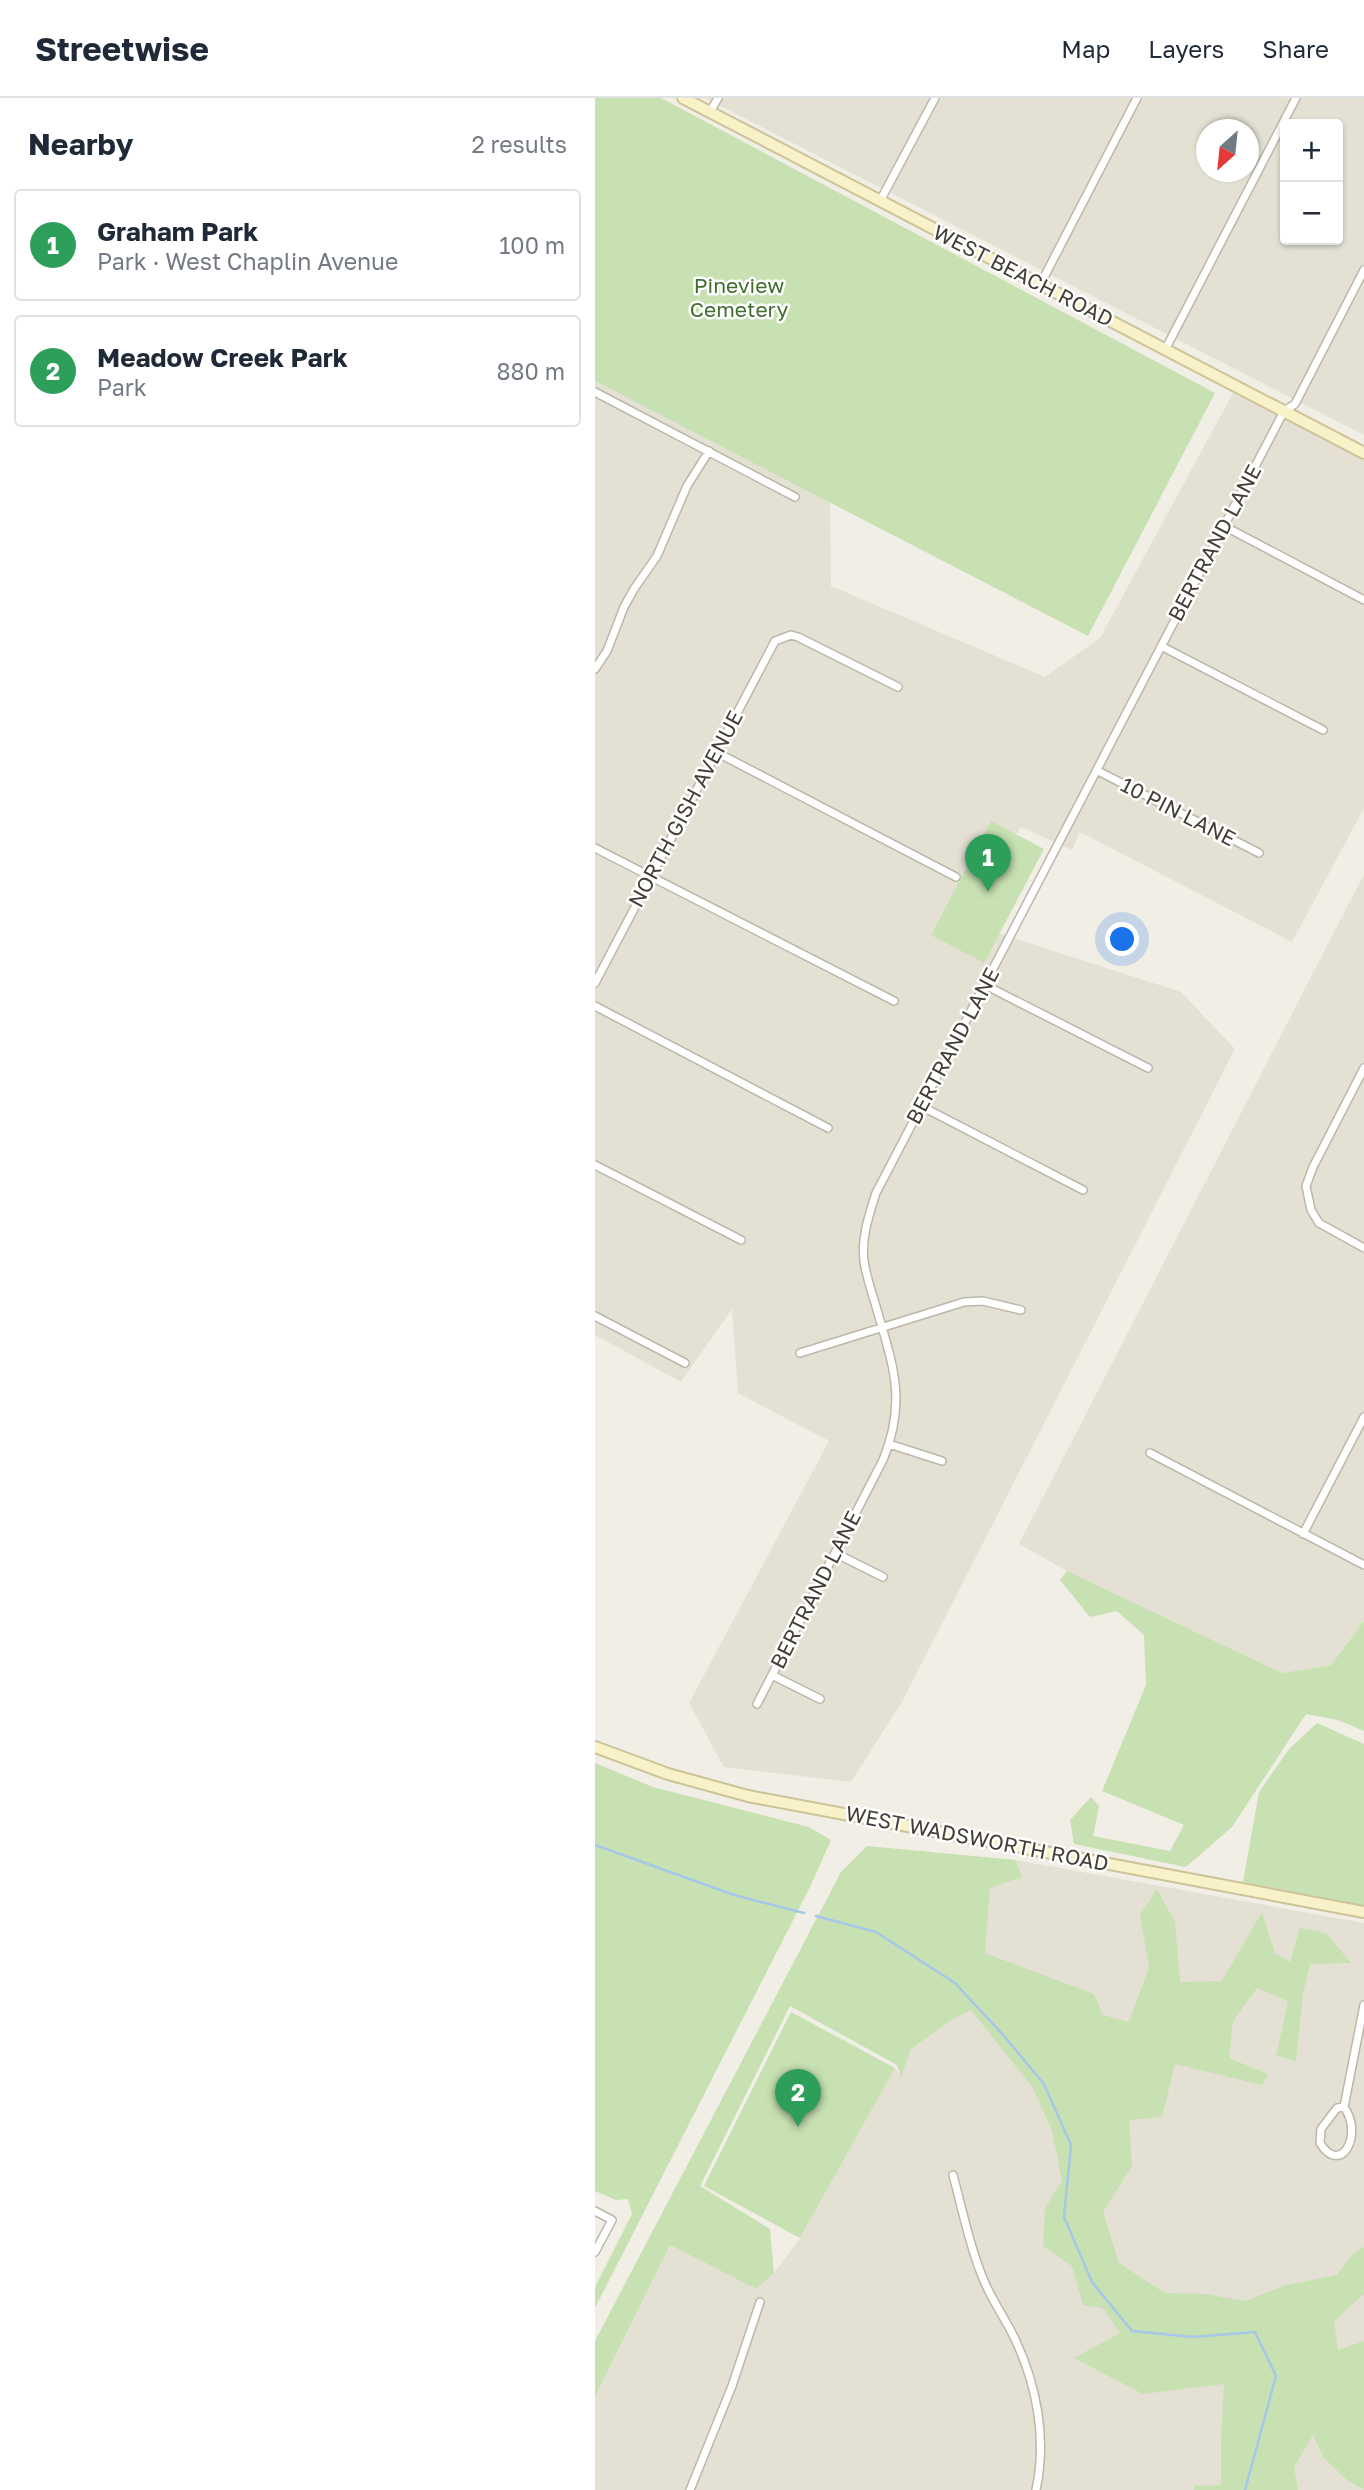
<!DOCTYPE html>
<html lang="en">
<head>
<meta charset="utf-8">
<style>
	:root { --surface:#fff; --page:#f2f2f3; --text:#1f2937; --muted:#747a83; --line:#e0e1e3; --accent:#e3582a }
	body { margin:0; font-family:"Golos Text",sans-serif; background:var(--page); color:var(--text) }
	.controls { position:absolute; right:21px; top:21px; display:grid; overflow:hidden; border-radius:7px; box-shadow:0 2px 5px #0004 }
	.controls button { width:63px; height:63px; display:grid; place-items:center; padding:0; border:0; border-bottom:2px solid var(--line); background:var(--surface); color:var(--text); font:35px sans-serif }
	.compass { position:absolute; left:601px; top:21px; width:63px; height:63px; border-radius:50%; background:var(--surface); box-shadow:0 2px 5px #0004; rotate:207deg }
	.you { position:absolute; left:528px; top:842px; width:24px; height:24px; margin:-18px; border:5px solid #fff; border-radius:50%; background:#1a73e8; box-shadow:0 0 0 10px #1a73e833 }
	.badge { display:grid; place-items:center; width:46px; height:46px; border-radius:50%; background:var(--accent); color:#fff; font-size:23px; font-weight:700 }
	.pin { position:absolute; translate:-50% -58px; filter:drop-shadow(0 2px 4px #0008) }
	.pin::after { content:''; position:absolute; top:37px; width:24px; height:21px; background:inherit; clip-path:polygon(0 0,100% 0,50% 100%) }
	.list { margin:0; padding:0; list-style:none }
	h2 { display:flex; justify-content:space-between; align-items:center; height:91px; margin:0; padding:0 28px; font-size:30px }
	h2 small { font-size:23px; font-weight:400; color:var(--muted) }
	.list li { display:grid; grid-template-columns:46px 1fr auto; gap:21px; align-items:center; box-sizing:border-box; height:112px; margin:0 14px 14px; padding:0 14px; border:2px solid var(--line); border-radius:7px }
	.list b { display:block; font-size:26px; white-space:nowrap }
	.list p { margin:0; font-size:23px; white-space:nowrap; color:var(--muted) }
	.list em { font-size:23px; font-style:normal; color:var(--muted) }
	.map { position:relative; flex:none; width:769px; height:2392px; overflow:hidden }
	header { display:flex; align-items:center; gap:42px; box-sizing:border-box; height:98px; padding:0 35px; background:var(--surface); border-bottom:2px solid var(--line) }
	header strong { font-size:33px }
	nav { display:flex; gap:38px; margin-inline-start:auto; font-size:24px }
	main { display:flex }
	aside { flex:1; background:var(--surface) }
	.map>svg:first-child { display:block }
</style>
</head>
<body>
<header>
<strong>Streetwise</strong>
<nav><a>Map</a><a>Layers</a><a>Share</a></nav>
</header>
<main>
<aside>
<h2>Nearby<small>2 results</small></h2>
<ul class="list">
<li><span class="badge" style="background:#2e9e5b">1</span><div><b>Graham Park</b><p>Park · West Chaplin Avenue</p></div><em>100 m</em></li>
<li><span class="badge" style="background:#2e9e5b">2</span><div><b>Meadow Creek Park</b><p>Park</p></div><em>880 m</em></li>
</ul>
</aside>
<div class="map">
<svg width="769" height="2392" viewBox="0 0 769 2392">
	<rect width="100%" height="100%" fill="#f1eee5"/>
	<path fill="#e4e1d4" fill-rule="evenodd" d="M110,0H769V337ZM690,26H743V142H690ZM612,32H654V74H612Z
		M0,283L235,404L236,488L450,579L505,540L638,295L769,362V710L697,844L485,734L477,752L426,729L363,822L586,894L640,951L308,1602L256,1684L129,1669L94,1605L234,1343L143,1295L137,1211L86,1284L0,1237Z
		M769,776V1523L736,1567L687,1575L472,1473L424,1446Z
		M421,1762L769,1825V2392H0V2299L75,2147L161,2191L179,2175L205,2140L300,1970L306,1978L316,1951L358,1921L390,1855L395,1789L427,1779Z"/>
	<path fill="#c7e1b2" d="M0,0H66L620,295L493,538L0,283Z
		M396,723L449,751L389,865L336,837Z
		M472,1473L687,1575L736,1567L769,1523V1633L743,1622L711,1616L637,1729L591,1769L479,1746L475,1722L496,1699L504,1708L498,1738L575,1753L589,1727L507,1693L551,1587L549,1537L522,1513L495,1519L465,1482Z
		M722,1625L769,1646V1808L648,1784L664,1694L694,1651Z
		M0,1665L58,1689L214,1729L236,1742L215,1789L0,2210V2189L37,2116L33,2101L21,2102L0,2093Z
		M272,1748L421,1762L427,1779L395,1790L390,1855L499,1896L508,1917L534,1924L554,1869L545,1817L562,1791L580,1824L585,1884L627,1883L667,1814L680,1855L695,1864L705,1830L731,1835L756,1865L715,1866L708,1896L701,1963L681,1958L693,1903L662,1890L638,1923L634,1960L673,1976L667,1987L580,1966L567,2019L534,2022L537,2068L508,2114L524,2165L570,2195L611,2196L650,2203L691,2187L742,2177L758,2156L769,2149V2196L739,2223L743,2252L769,2243V2392L752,2382L729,2360L718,2337L699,2369L703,2392H599V2388L626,2387V2341L629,2286L548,2296L479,2260L525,2235L508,2210L488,2207L477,2168L448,2148L450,2110L467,2083L457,2032L437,1989L376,1912L358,1921L316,1951L306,1979L302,1967L195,1908L105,2088L175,2131L179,2175L161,2191L75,2147L0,2299V2243L246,1774Z
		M196,1914L300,1970L205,2140L109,2088Z"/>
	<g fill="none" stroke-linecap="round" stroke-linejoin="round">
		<path stroke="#a7c7e8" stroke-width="2.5" d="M0,1747L139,1797L209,1815
			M221,1818L281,1834L360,1885L409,1938L449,1986L476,2047L469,2119L497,2184L537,2233L598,2239L660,2234L681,2278L650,2392"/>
		<g stroke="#bbb7a9" stroke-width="10">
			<path id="street" d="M115,14L123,0
				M285,103L340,0
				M445,187L542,0
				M570,252L701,0
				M0,294L200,399
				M629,428L769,502
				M566,548L728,632
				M0,571L12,553L29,509L39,491L62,458L92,388L114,353
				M121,654L361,779
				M503,673L664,755
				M0,750L299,903
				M0,885L180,543L196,537L203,539L303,589
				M390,887L553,970
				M0,908L233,1030
				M769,970L718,1069L711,1088L716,1112L724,1125L769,1150
				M326,1008L488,1092
				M0,1067L146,1142
				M0,1218L90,1265
				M205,1255L369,1204L388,1203L426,1212
				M294,1346L347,1363
				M555,1355L769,1467
				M708,1436L769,1319
				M240,1455L288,1479
				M177,1577L225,1601
				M162,1606L288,1362C313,1301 297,1265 280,1205C276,1192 271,1177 269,1163C266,1140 274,1117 281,1095L689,313L700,306L769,172
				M749,2009C769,2036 746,2079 725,2045L726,2031L742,2010Z
				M749,2009L769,1907
				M358,2077C367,2110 376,2154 390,2185C398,2204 411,2222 420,2241C442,2288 452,2341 441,2392
				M0,2113L17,2122L0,2154
				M95,2392L137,2288L165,2204"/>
		</g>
		<g stroke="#ccc399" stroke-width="14">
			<path id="secondary" d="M88,0L769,355
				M0,1649L73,1676L153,1698L769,1814"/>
		</g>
		<use href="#street" stroke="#fff" stroke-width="7"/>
		<use href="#secondary" stroke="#f9f2c8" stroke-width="10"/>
	</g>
	<g text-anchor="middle" stroke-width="5" stroke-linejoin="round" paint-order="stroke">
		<g font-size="21" fill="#433f36" stroke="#fff">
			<text transform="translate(428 178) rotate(27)" y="7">WEST BEACH ROAD</text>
			<text transform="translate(620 445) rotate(-62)" y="7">BERTRAND LANE</text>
			<text transform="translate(91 711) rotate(-62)" y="7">NORTH GISH AVENUE</text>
			<text transform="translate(583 714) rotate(27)" y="7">10 PIN LANE</text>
			<text transform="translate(358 948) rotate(-62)" y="7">BERTRAND LANE</text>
			<text transform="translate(221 1492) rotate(-63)" y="7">BERTRAND LANE</text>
			<text transform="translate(382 1741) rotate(11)" y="7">WEST WADSWORTH ROAD</text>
		</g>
		<g font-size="21" fill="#416e2f" stroke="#fff">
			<text x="144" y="195">Pineview<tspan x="144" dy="24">Cemetery</tspan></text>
		</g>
	</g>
</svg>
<div class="controls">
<button>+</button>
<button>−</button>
</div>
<svg class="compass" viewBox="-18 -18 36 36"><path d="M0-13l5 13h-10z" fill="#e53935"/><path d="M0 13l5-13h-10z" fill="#747a83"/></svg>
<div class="you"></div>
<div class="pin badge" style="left:393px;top:794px;background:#2e9e5b">1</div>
<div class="pin badge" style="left:203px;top:2029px;background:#2e9e5b">2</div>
</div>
</main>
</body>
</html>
